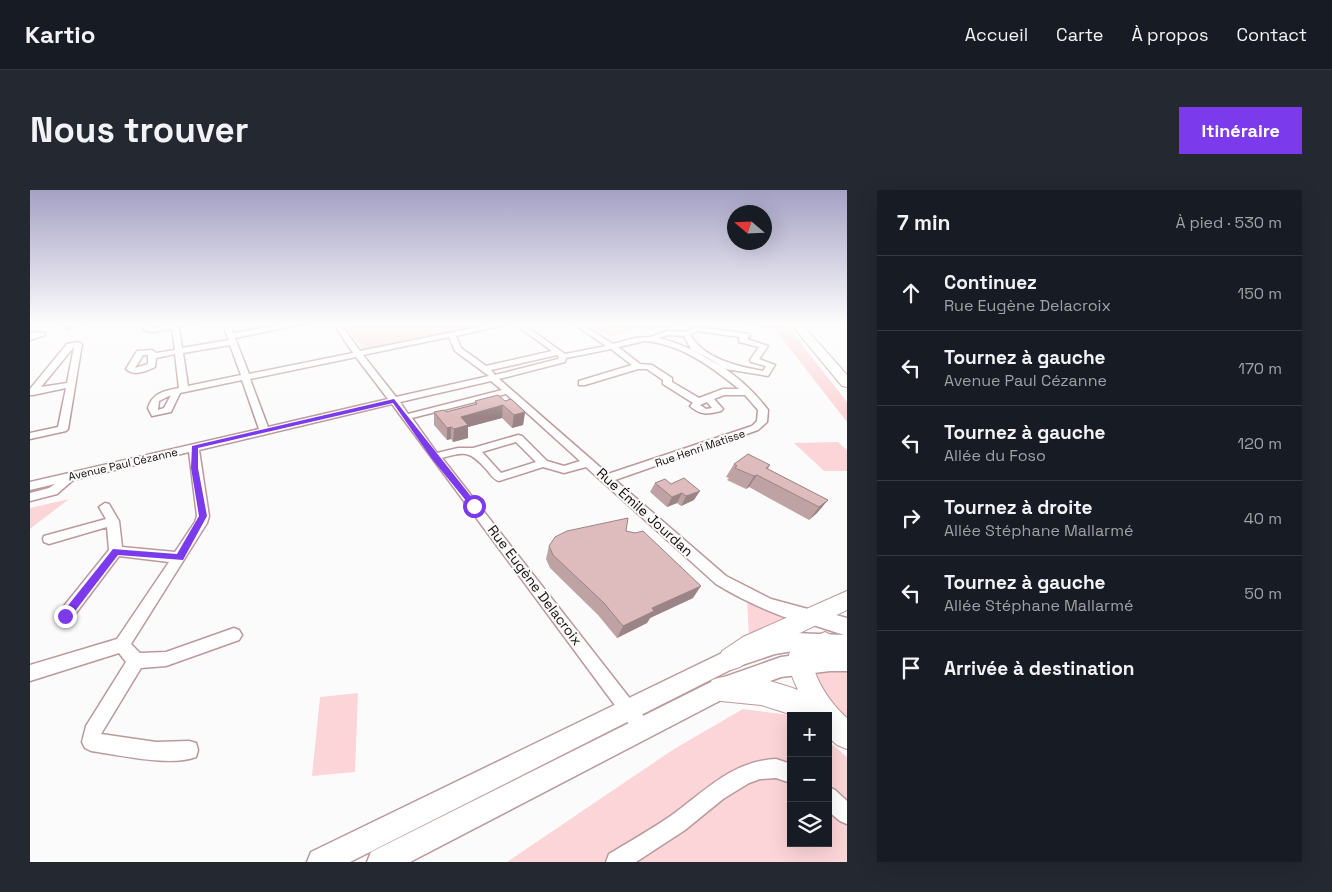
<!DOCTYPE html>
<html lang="fr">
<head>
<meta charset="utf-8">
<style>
	:root { --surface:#171b24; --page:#242831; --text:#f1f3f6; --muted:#9ea1a6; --line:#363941; --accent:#7c3aed }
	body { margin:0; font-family:"Space Grotesk",sans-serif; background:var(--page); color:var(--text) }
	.controls { position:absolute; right:15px; bottom:15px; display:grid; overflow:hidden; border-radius:0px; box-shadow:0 5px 20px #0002 }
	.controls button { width:45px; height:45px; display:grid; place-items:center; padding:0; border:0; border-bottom:1px solid var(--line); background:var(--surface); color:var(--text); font:25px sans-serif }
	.compass { position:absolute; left:697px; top:15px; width:45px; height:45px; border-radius:50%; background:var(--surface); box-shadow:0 5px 20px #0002; rotate:289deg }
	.stop { position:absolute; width:15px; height:15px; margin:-11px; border:4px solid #7c3aed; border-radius:50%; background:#fff }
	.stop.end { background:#7c3aed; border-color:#fff; box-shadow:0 1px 5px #0008 }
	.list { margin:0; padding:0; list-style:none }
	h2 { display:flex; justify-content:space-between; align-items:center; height:65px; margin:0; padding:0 20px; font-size:21px }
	h2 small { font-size:16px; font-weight:400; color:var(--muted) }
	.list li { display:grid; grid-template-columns:32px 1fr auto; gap:15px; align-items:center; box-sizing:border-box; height:75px; padding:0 20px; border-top:1px solid var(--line) }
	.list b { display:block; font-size:19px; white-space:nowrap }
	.list p { margin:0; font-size:16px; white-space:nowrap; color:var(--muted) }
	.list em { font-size:16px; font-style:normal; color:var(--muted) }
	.icon { flex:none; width:28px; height:28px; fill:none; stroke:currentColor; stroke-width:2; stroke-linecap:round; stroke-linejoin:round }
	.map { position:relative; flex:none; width:817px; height:672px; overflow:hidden; border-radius:0px }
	header { display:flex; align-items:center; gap:30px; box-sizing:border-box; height:70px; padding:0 25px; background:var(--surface); border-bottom:1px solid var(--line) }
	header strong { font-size:24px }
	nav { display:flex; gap:28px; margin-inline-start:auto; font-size:18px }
	.intro { display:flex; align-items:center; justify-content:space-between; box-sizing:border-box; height:120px; padding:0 30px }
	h1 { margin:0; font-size:35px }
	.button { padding:12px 22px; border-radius:0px; background:var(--accent); color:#fff; font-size:18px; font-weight:700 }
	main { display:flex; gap:30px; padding:0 30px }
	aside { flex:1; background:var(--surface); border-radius:0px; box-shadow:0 5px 20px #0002 }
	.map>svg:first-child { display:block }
</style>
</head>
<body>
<header>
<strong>Kartio</strong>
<nav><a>Accueil</a><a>Carte</a><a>À propos</a><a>Contact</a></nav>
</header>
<div class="intro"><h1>Nous trouver</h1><a class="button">Itinéraire</a></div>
<main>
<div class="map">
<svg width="817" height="672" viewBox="0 0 817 672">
	<rect width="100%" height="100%" fill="#fbfbfb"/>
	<path fill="#fcd5d8" d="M313,133H468L333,160Z
		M584,133H682L639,138L603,140L583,146L565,139Z
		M707,133H755L817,212V232L746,141Z
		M808,252L817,260V281H794L764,253Z
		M39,309L0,339V318Z
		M717,409L763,425L719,448Z
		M817,479V537L782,483L792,480Z
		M328,503L325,582L282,586L290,507Z
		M713,519L768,526H761V653H798V551L817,567V672H477L644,559Z"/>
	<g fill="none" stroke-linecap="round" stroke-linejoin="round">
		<g stroke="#bb999c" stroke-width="3">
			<path id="minor" d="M31,133H50L38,138Z
				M114,133H122V138L141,133H164L149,137L152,158L199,150L192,133H200L203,143L263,133H278L205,148L219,184L323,163L303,133H310L330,161L468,133H482L426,146L431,158L456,176L522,161L483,133H491L535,164L576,156L542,133H550L583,154L605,148L620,147L638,141L655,142L666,137L719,144L720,146L717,149L738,156L729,169L745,175L738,186L696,179L661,159L654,146L638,145L629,148C671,159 712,185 738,220L737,232L728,240L585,290L696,386L741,409L789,422L791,427L789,432C769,439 705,406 686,394L556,277L534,283L513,277L469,291C463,289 461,285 457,280C440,261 436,261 412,268L619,533L622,539L619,545L613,548L607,545L362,214L169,260L179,326L177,333L101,454L110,463L136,462L204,438L209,440L212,445L209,450L136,476L111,478L71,544L126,552L159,551L166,553L168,560L166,567C140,577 89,565 61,561L55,558L52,552L56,536L96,472L89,463L0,491V475L87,449L139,372L89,366L40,431L35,432L30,431L28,426L30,421L79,360L77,337L19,354L14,352L13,349L14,346L76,329L69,317L75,313L79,314L89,331L92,357L145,362L165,332L167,326L159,262L43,290L27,304L0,311V303L19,298L25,294L0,300V292L229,239L212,190L150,203L141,222L122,226L118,218C123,202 135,201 149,198L145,164L126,168L125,177C116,181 104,187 96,179L107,161L122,160L126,163L145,160L142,139L123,142L114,140ZM667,141L710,147L709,152L729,157L720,170L721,172L736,176L733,181C706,176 675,169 660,145ZM419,147L425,161L459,186L366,207L333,165ZM615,151C651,154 682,177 709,199H693L669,208L642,192V188L622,175L610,174L588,157ZM200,155L211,185L158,196L153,163ZM581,159L602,175L549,191V195H555L608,179H617L633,190V194L663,213L660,216C671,226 678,224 691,221L693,219L684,209L694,205H715L728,220L727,231L722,236L578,284L469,189L535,172L536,168ZM113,165H118V174L105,178ZM527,165L529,166L528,169L465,185L461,180ZM326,167L358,209L238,237L220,189ZM461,191L472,200L378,224L370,212ZM476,204L550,271L534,276L517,271L492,246L488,245L443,258H428L407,263L382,228ZM141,205L134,218L128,220L129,211ZM677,212L682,218L676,219L670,215ZM486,252L506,272L471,283L452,262Z
				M813,133H817V136Z
				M4,142L14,143L15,145L0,150V144Z
				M48,152L52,154L38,239L36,241L0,249V243L28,237L36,198L3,205H0V199L37,154ZM44,157L37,193L11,197L43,158Z
				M746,569L761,574V593L746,588L730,589L719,593L693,609L655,640L606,672H576L579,664C600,651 622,639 642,625C675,601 702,571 746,569Z
				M798,597L805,600L817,611V634L810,631L798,621Z"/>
		</g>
		<g stroke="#bb999c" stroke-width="3">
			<path id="major" d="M784,419L817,428V481H800L751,487L697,507L380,672H337L341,662L683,491L751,467L792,462L763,461L745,464L706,477L320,672H277L281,662L694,462L745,446L763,443L814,445L777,433L774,427L777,421Z"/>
		</g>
		<g stroke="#bb999c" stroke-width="2">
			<path id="highway" d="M760,133H771L817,185V197L812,196Z
				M817,401V420L729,463L710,477L701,480L692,477L689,469L692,461L713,447Z
				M795,442L803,446L807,453L803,460L782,469C784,490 802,515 817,528V559L807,555L798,547V526H766L731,515L691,511L682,508L678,499L682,490C707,480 743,491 768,500C762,487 752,467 765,454C771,448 787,446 795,442Z"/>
		</g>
		<use href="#minor" fill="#fff" fill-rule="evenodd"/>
		<use href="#major" fill="#fff" fill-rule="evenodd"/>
		<use href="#highway" fill="#fff" fill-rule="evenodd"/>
	</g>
	<path fill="#bfa2a3" d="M445,211H475L495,222L493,235L482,238L472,228L438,237V248L423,252L421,249L417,250L404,235V222H416L445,214Z
		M704,274L740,275L738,279L798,310L787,323L779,330L719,297L716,299L697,290L699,288L696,287Z
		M625,293L641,294L664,310L651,316L647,313L637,317L620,302Z
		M596,341L663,408L620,428L617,433L587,448L568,425L520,378L516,369L519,356Z"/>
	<path fill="#9b8485" d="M473,215L472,228L438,237V248L423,252L424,239L431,227Z
		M495,222L493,235L482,238L484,225Z
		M421,237V249L417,250V238Z
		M727,285L719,297L716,299L724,286Z
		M670,301L664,310L651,316L656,306Z
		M652,303L647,313L637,317L642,307Z
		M798,310L787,323L779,330L789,317Z
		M671,396L663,408L620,428L617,433L587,448L593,436L622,418Z"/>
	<path fill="#debcbe" stroke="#9b8485" d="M468,205L475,211L481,209L495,222L484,225L473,215L431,227L438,235L424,239L421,237L417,238L404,222L414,220L416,222L447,214L445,211Z
		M718,264L740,275L736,278L798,310L789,317L727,285L724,286L705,278L707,276L704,274Z
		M654,288L670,301L656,306L652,303L642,307L625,293L635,289L641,294Z
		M598,328L596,341L605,343L613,341L671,396L622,418L624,421L593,436L574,413L523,365L519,356L525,347L537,341Z"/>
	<linearGradient id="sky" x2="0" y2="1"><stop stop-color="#a5a1c5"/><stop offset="0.59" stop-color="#fdfdfd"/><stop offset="1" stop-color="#fdfdfd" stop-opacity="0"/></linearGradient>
	<rect width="817" height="227" fill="url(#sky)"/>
	<path fill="#7c3aed" d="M364,209L447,314V318H442L402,269L363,213L168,258V278L177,326L153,370L88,365L39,429H32V423L83,359L147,364L169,326L161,278L162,256Z"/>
	<g text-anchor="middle" stroke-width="4" stroke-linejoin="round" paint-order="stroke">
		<g font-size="11" fill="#14090a" stroke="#fbfbfb">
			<text transform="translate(670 258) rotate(-19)" y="4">Rue Henri Matisse</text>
			<text transform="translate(93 274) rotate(-13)" y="4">Avenue Paul Cézanne</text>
		</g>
		<g font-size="14" fill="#14090a" stroke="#fbfbfb">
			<text transform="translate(615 322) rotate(42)" y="5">Rue Émile Jourdan</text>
			<text transform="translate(505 395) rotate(53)" y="5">Rue Eugène Delacroix</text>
		</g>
	</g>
</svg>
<div class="controls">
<button>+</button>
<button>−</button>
<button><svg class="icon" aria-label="layers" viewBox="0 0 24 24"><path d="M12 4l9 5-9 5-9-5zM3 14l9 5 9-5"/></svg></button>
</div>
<svg class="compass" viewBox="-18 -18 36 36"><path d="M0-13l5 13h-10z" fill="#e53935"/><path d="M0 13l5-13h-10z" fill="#9ea1a6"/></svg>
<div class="stop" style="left:444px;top:316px"></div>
<div class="stop end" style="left:35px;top:426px"></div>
</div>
<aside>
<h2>7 min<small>À pied · 530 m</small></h2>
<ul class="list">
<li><svg class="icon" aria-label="ahead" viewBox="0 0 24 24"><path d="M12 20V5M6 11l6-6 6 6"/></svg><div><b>Continuez</b><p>Rue Eugène Delacroix</p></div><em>150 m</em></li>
<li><svg class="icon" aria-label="left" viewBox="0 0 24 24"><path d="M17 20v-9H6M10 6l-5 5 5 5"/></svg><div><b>Tournez à gauche</b><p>Avenue Paul Cézanne</p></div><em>170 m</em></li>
<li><svg class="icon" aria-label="left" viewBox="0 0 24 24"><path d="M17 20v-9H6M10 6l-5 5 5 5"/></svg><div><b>Tournez à gauche</b><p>Allée du Foso</p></div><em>120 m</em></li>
<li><svg class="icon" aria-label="right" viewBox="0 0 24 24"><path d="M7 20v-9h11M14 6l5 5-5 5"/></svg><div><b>Tournez à droite</b><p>Allée Stéphane Mallarmé</p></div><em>40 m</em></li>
<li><svg class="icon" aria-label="left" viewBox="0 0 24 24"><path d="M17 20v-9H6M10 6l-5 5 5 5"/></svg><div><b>Tournez à gauche</b><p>Allée Stéphane Mallarmé</p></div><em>50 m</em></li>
<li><svg class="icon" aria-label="arrive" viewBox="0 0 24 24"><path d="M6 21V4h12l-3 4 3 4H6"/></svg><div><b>Arrivée à destination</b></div></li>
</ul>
</aside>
</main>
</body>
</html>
